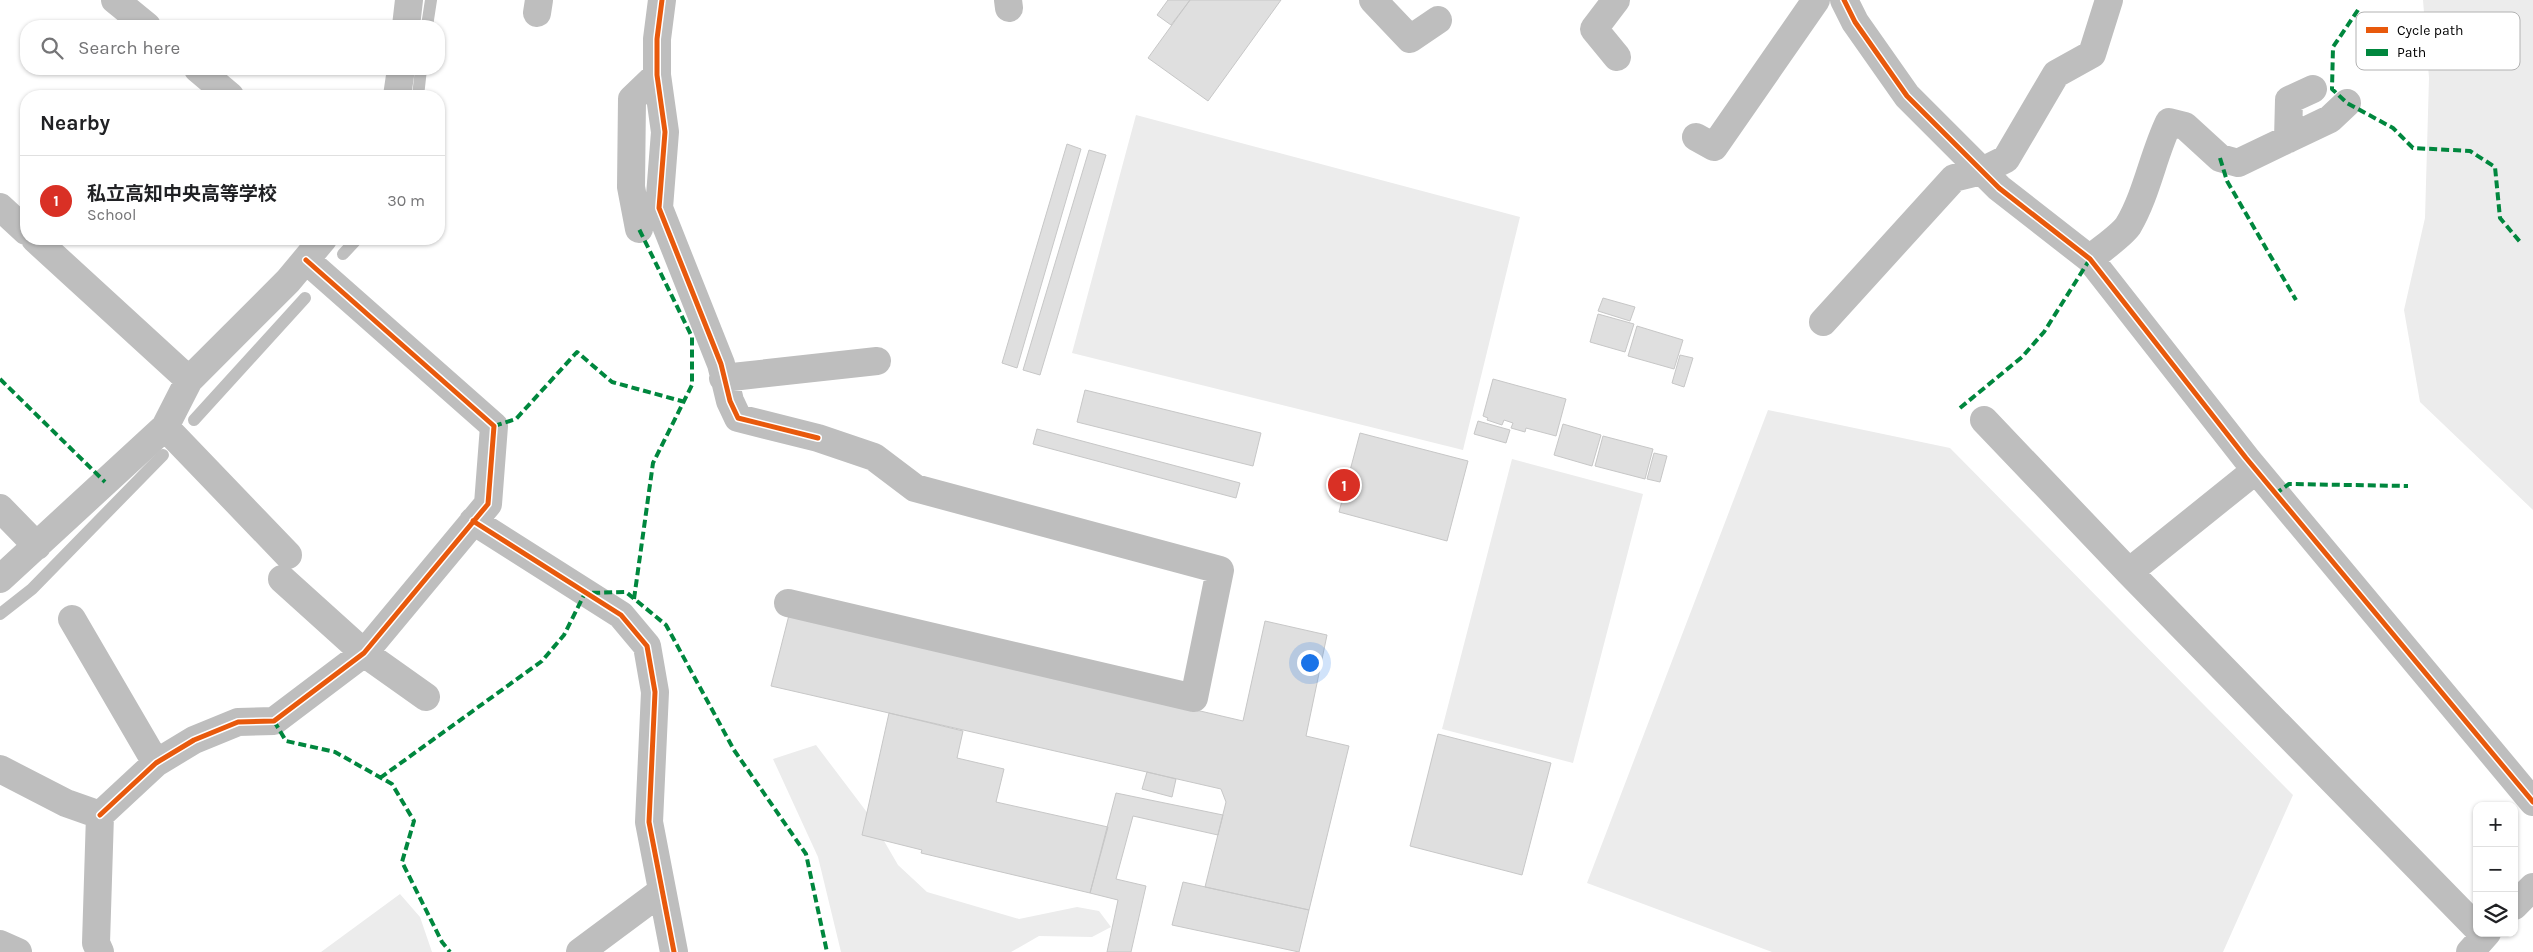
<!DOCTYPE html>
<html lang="en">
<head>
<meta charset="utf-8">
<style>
	:root { --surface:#fff; --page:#f6f6f6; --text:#202124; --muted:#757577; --line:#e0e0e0; --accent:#d93025 }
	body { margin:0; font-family:Karla,"Noto Sans JP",sans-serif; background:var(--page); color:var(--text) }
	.controls { position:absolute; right:15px; bottom:15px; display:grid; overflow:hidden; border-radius:10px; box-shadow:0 1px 4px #0004 }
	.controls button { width:45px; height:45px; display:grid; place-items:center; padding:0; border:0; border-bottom:1px solid var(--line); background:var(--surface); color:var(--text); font:25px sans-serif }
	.you { position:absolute; left:1309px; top:662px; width:18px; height:18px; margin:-12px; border:4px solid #fff; border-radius:50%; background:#1a73e8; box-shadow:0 0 0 8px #1a73e833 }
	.badge { display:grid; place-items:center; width:32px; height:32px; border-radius:50%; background:var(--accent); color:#fff; font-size:16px; font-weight:700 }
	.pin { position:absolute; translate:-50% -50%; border:2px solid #fff; box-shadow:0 1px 5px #0006 }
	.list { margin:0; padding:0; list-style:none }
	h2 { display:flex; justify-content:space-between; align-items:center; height:65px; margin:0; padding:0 20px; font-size:21px }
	h2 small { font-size:16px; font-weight:400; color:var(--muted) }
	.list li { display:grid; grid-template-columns:32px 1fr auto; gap:15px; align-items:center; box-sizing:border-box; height:90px; padding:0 20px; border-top:1px solid var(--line) }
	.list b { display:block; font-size:19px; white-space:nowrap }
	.list p { margin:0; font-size:16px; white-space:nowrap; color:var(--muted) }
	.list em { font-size:16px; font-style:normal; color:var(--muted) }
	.icon { flex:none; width:28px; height:28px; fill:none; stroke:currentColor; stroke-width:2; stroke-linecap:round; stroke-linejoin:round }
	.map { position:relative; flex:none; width:2533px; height:952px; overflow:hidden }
	.search { position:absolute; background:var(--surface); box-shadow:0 1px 4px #0004; left:20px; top:20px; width:425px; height:55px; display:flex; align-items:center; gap:12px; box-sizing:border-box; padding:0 18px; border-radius:20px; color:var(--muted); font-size:19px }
	.panel { position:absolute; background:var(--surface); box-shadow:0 1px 4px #0004; left:20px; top:90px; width:425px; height:155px; border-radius:20px }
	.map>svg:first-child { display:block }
</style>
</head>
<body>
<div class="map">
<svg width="2533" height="952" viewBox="0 0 2533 952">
	<rect width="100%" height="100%" fill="#fff"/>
	<path fill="#ececec" d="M2423,0H2533V510L2420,402L2404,310L2425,218L2429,78Z
		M1136,115L1520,217L1463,450L1072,353Z
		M1768,410L1950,448L2293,795L2223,952H1772L1587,883Z
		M1512,459L1643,494L1573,763L1442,729Z
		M816,745L869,815L898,865L927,892L1019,919L1077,907L1099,911L1111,927L1092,937L1039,936L1011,952H841L818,857L773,759Z
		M400,894L420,917L432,952H321Z"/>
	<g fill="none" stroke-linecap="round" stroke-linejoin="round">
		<path stroke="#bfbfbf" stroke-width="12" d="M427,26L431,0
			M418,96L421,69
			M343,254L357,239
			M194,420L305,298
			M0,614L32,589L163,455"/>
	</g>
	<path fill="#dfdfdf" stroke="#c7c7c7" d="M1168,0H1190L1171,25L1157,15Z
		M1190,0H1281L1208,101L1148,58Z
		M1067,144L1081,149L1017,368L1002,363Z
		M1089,150L1106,155L1040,375L1023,370Z
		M1603,298L1635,307L1630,321L1598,311Z
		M1598,314L1634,324L1625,352L1590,342Z
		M1637,326L1683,340L1674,369L1628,356Z
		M1680,355L1693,358L1684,387L1672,383Z
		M1493,379L1566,399L1556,436L1526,428L1525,432L1511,428L1513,423L1504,420L1502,425L1487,420L1488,418L1483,416Z
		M1085,390L1261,433L1253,466L1077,422Z
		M1478,421L1510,430L1506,443L1474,434Z
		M1563,424L1601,435L1592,466L1554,455Z
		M1037,429L1240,483L1236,498L1033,444Z
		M1360,433L1468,461L1447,541L1339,512Z
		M1603,436L1653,449L1645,479L1595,466Z
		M1654,453L1667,456L1660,482L1647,479Z
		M789,615L1243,721L1265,621L1327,635L1306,736L1349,746L1309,910L1205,887L1226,802L1221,789L771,686Z
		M889,713L963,731L957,758L1004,769L996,802L1108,827L1090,893L921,853L922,850L862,835Z
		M1438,734L1551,763L1522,875L1410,846Z
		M1147,772L1176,779L1172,797L1142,789Z
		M1116,793L1223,815L1218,835L1133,816L1116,879L1146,886L1131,952H1107L1118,900L1090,893Z
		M1183,882L1309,910L1299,952L1172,925Z"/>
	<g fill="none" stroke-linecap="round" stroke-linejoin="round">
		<path stroke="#bebebe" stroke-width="28" d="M115,0L147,26
			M662,0L657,39V75L665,132L659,208L721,364L730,401L738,418L818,438L874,457L915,488L1220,570L1194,698L788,603
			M1008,0L1009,8
			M1373,0L1410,39L1438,20
			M1616,0L1594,29L1617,57
			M1844,0L1855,22L1907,96L1999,188L2090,259L2246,458L2533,802
			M537,13L539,0
			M406,26L409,0
			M198,69L230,96
			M397,96L401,69
			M1696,137L1714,147L1816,0
			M2288,139L2289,100L2313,89
			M0,207L26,231
			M639,229L631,187L632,99L657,75
			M35,239L189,380L288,281L323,239
			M2090,259C2100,250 2121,236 2128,226C2147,194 2153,155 2169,122L2185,126L2220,158L2238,163L2330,119L2347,103
			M1823,322L1954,178L1982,171L2006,159L2056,74L2092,54L2109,0
			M723,378L877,361
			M1984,420L2129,572L2477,928
			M165,427L288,555
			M0,508L37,546
			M473,521L621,615L647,646L655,692L649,822L674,952
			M2129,572L2256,470
			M0,579L165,427L189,380
			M282,579L364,653L426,697
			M72,619L156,763
			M0,769L66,803L100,815L96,943L100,952
			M100,815L156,763L194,740L238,722L274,721L364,653L488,504L494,426L306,260
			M2514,906L2533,887
			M0,944L18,952
			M580,952L662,891
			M2470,952L2487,933"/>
		<path stroke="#00873e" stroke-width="4" stroke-dasharray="8 4" stroke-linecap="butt" d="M2358,10L2333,47L2332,89L2347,103L2393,128L2413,148L2470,151L2495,167L2500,218L2521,243
			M2220,158L2227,181L2296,300
			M0,379L105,482
			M1960,408L2022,357L2044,332L2090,259
			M494,426L516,419L577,352L612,382L685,402
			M2275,494L2289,484L2408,486
			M634,599L653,463L692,385V337L639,229
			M274,721L286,741L335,752L392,784L414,821L402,862L442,942L450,952
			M380,778L542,661L564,635L585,593L626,592L666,625L734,750L806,854L827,952"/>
		<g stroke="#fff" stroke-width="8">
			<path id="cycleway" d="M662,0L657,39V75L665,132L659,208L721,364L730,401L738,418L818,438
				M1844,0L1855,22L1907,96L1999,188L2090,259L2246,458L2533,802
				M473,521L621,615L647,646L655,692L649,822L674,952
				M100,815L156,763L194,740L238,722L274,721L364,653L488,504L494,426L306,260"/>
		</g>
		<use href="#cycleway" stroke="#e8590c" stroke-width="5"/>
	</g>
	<rect x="2356" y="12" width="164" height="58" rx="8" fill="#fff" stroke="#b2b2b2" stroke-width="1"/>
	<rect x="2366" y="27" width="22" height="6" fill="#e8590c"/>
	<rect x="2366" y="49" width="22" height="7" fill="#00873e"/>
	<g font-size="14" fill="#000">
		<text x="2397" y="35">Cycle path</text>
		<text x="2397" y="57">Path</text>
	</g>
</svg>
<div class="controls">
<button>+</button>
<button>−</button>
<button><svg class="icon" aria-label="layers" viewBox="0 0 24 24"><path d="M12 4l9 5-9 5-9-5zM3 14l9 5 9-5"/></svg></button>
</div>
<div class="you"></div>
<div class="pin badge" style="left:1344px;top:485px">1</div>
<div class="search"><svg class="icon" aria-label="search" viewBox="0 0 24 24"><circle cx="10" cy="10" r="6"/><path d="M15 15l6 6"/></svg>Search here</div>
<section class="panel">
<h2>Nearby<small></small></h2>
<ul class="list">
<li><span class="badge">1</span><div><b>私立高知中央高等学校</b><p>School</p></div><em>30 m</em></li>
</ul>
</section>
</div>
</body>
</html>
